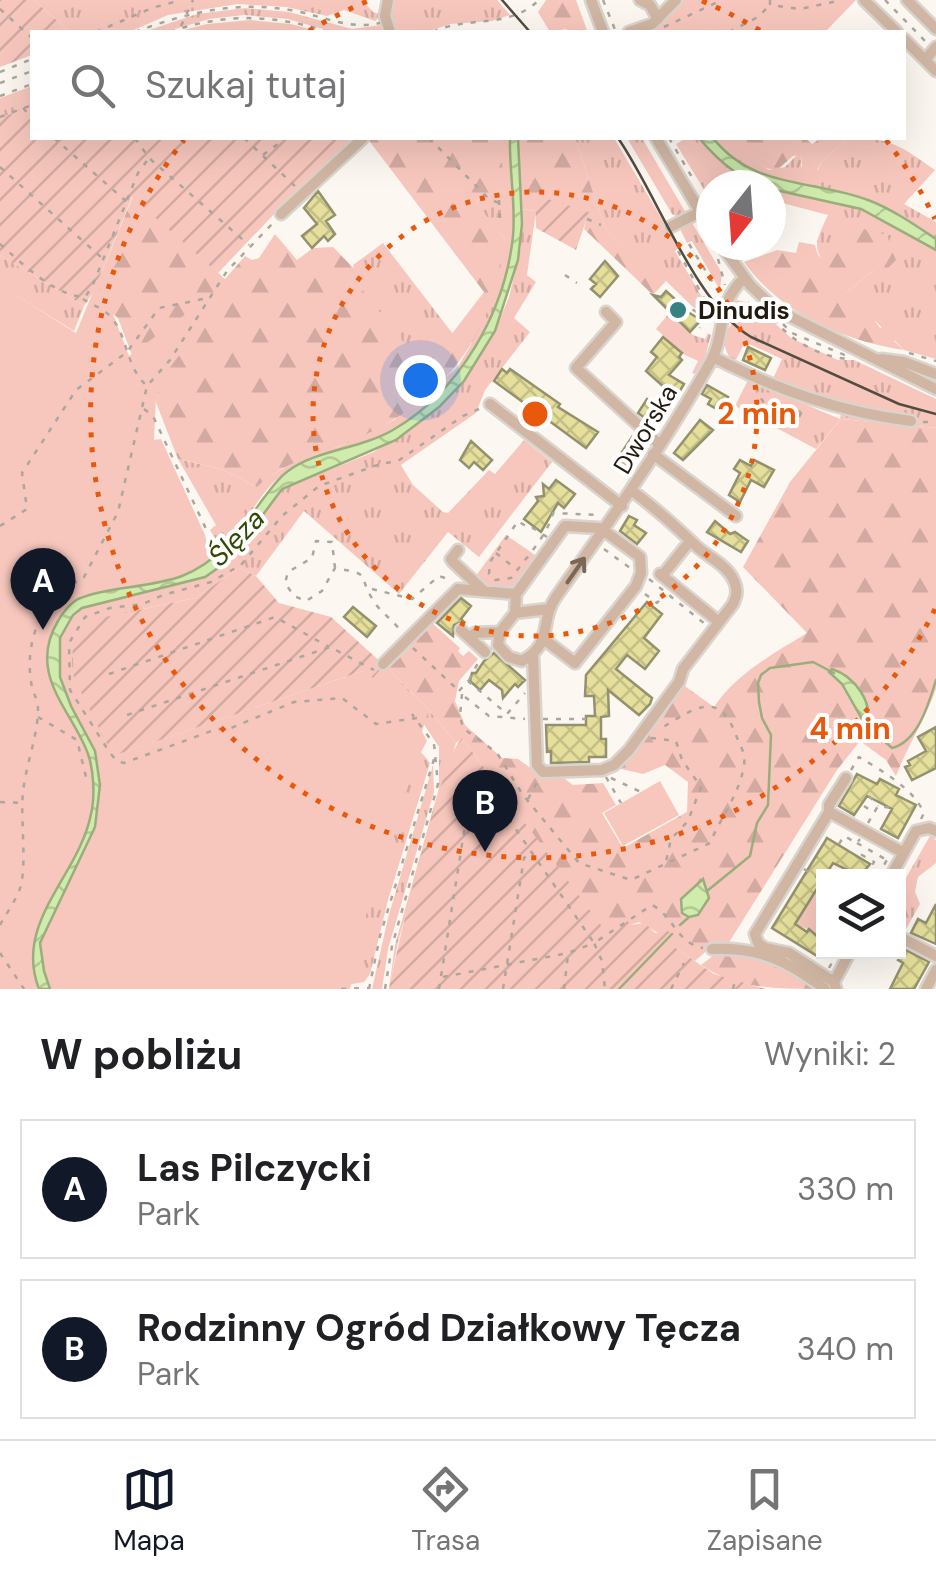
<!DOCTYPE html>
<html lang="pl">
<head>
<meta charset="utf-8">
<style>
	:root { --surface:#fff; --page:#f2f2f2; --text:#202124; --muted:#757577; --line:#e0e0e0; --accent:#111827 }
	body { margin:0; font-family:"DM Sans",sans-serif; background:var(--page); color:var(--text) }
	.controls { position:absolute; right:30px; bottom:30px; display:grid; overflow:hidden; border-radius:0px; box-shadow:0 10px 40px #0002 }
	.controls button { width:90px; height:90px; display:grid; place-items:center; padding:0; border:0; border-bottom:2px solid var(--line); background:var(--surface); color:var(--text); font:50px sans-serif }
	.compass { position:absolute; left:696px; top:170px; width:90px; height:90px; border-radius:50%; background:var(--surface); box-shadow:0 10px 40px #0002; rotate:197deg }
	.you { position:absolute; left:420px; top:380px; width:35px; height:35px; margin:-25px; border:8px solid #fff; border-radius:50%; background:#1a73e8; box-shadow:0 0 0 15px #1a73e833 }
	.badge { display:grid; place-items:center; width:65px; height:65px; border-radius:50%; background:var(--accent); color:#fff; font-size:32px; font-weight:700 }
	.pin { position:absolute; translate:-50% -82px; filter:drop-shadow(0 2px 5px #0008) }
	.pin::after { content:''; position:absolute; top:52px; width:35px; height:30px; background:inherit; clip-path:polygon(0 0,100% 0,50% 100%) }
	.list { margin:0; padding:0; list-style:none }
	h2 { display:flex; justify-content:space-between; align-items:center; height:130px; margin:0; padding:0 40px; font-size:42px }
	h2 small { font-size:32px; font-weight:400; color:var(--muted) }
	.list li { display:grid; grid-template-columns:65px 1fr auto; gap:30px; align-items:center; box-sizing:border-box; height:140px; margin:0 20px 20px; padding:0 20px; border:2px solid var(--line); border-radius:0px }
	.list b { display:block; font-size:38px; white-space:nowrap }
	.list p { margin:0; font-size:32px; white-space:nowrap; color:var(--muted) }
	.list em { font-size:32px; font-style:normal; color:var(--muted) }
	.icon { flex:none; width:55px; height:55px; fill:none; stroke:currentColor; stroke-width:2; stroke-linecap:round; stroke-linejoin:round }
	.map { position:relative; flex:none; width:936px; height:989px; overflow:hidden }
	.search { position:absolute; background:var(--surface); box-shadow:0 10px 40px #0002; left:30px; right:30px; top:30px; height:110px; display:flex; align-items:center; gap:25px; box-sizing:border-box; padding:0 35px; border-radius:0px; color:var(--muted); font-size:38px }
	.sheet { height:450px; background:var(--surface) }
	nav { display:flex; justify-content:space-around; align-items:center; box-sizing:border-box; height:140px; border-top:2px solid var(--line); background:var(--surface); font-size:28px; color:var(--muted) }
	nav a { display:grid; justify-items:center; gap:5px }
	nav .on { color:var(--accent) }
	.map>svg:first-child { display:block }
</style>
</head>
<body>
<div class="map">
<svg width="936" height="989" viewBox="0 0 936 989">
	<defs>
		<pattern id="grass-tufts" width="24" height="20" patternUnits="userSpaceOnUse" patternTransform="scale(2.5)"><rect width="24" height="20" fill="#f7c7bd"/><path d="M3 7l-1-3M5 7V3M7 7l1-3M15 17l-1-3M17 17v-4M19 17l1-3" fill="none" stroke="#d3aaa1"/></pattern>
		<pattern id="forest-firs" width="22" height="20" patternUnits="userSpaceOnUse" patternTransform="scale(2.5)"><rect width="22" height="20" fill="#f7c7bd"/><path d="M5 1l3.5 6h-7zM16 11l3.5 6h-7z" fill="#d3aaa1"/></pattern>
		<pattern id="garden-furrows" width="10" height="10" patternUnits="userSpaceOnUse" patternTransform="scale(2.5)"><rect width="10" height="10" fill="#f7c7bd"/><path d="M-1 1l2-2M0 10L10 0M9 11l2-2" fill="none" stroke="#d3aaa1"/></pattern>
		<pattern id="water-waves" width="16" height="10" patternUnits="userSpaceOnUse" patternTransform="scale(2.5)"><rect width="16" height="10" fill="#cfecad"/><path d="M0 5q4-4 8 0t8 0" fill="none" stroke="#b1ca94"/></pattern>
		<pattern id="building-cross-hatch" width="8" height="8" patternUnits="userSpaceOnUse" patternTransform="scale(2.5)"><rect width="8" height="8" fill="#e5df9b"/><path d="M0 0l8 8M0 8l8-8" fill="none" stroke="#c4bf84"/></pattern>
	</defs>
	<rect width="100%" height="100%" fill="#fcf8f1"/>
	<path fill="url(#grass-tufts)" d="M34,0H362L373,12L382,15L375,21L344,10L327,16L286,7L238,4L168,15L129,32H70Z
		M392,0H497L510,15L492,21L450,24L427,32H394L390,19Z
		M245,8L289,12L352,29L381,25L383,32H333L288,19L244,15L209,19L165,32H143L197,14Z
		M250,20L291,24L320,32H176L207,24Z
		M32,86V106L0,118V98Z
		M493,138H510C511,170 516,205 512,237C505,312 460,393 392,431C358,449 318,451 286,472C257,491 241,537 214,560L204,548L216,540L210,530L216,525L178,459L221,469L257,487L268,477L309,454L337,447L394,420L457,368L471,345L505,239L476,204L479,197L490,195Z
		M575,138H614L679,248L675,251L712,314V320L693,307L666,281L652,275L605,228Z
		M627,138H642L686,213L678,217L672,214Z
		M686,138H699L747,180L759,185H711V201L676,144Z
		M713,138H734L755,161L769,170L785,167L798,154L802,155L801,167L818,170L822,161L848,138C892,138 901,146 935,170L904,204L936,222V239C915,225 892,209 868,200C814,179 755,191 713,138Z
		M771,189L861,209L936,250V359L904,350L847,292L874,270L896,260L826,263C809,248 820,233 828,215L771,200Z
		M521,209L536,211L527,275L536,282L514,318L530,332L485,390L476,413L401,465L413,485L443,512L448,513L489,470L495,474L524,440L552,462L479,557L448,532L399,594L304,511L256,576L239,568L195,598L138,610L113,756L363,671L373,678L384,665L429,710L456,743L398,942L389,989L395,945L439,788V747L419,717L416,720L427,741L421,752L430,763L388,900L370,974L364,982L323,989L43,932L71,706L67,623L218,568L239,547L282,489L374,452L445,402L479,358L495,331L509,297L521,247Z
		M691,221L722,273L720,290L692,241L687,243L679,227Z
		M383,243L453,334L427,372L359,287L353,265Z
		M0,255L84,306L74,331L9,291L0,299Z
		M737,300L754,304L791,338L838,360H854L936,399V428L841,419L816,449L735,406L748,380L840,419L841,412L868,414L772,381L782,359L745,342L736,360L730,358C719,341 726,329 738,316L733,306Z
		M670,312L693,335L705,339L708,333L711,335L705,357L695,374L692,373L698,361L685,355L656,329Z
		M433,765L434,792L388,949L382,989H372L388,918Z
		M931,834L936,841V863L918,877L915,892L920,904L906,929L899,928V890Z
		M818,883L823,884L820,903L823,913V942L809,930L793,923L812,897Z"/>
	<path fill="url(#forest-firs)" d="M546,0H576L587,30L569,32L566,29L550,32L538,12Z
		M367,138L496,139L501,154L505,192L498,199L490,195L479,197L476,203L505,239C493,344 436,409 339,446C308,458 283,463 257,487L221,469L178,459L155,400L136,366L118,318L102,305L103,295L94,291L133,196L225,279L245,256L252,260L259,258L275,234L297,260L313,248L333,247L366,281L360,287L427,372L437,353L484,292Z
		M518,138H575L605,228L652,274L666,281L653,295L584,229L588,212L536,196V211L521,209Z
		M734,138H805L812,144L821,138H848L822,161L813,178L802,172V155L793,156L777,170C757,169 746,152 734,138Z
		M848,225L887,235L896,260L884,272L874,270L847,292L879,310L875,321L880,328L894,324L897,333L894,341L904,350C844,341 780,313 744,262L777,250L796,253L799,242L815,245L818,255L826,262Z
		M841,419L936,428V689C925,719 908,745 896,776L886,760L860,741L837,770L728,944L712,946L695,961L674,947V942L639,922L606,933L462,738L456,743L429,710L384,665L430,621L460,648L458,651L463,656L469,651L478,659L459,681L455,701L465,725L502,758L518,759L542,776L564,778L573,785L603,783L616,805L602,813L623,848L687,812L688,782L665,765L643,774L617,768L682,684L714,707C737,673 773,654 807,633L743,567L790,482Z
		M719,951L773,960L818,989C778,989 736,989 701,965Z"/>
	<path fill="#f7c7bd" d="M680,0H856L825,32H652L651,29Z
		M99,277L129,356L206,299L212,301L194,335L163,377L156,396L154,440L161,439L205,535L216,584L195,597L100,618L71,642L73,678L113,756L384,665L428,712L360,935L350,989H0V298L8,290L76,333Z
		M506,535L538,557L517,586L489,588L475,577Z
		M660,781L679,815L623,846L604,813Z"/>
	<path fill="url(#garden-furrows)" d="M0,0H34L70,32H32V55L0,67Z
		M32,106V138H358L298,189L218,273L132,197L94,291L84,306L0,255V118Z
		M535,195L589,212L576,250L536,228Z
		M239,568L256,576L279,603L331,617L384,665L373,678L363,671L113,756L74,678L72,642L101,618L195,598Z
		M462,738L606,932L625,918L631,925L645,923L655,933L668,931L676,938L674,947L714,974L766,989H389C396,953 442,754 462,738Z"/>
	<path fill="url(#water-waves)" stroke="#9bad7d" stroke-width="2.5" d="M510,138H518L522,224L518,260L495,331L464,381L439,407L396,440L282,489L239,547L218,568L205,577L82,608L73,615L60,638V677L71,706L95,751L100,785L95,827L40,943L44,971L50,989H39C13,922 79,876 91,814C95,797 94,771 88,754C73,711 26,675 58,621C62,613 71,603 78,599C105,587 150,588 182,576C220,561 239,532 263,499C270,490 278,478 288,471C316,450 360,449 393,430C460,391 505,312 513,236C516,204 509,170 510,138Z
		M699,138H713C754,190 814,179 868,200C892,209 915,225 936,239V250L861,209L771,189V185C743,185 716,158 699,138Z
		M832,669C854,676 875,703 866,726L842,684L829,672Z
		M703,879L709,898L698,915L689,917L682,913L681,899Z"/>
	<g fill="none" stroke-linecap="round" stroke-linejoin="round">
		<path stroke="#9bad7d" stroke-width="2.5" d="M867,719L874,732L892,748C918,742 929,703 936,680
			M707,891L750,856L757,823L768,805L771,735L762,718L759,702L758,683L761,675L770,668L813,662L834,673
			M680,925L688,918
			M619,989L672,934"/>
	</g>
	<path fill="url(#building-cross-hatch)" stroke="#94916e" stroke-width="2.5" d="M318,191L335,215L326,221L335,234L328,241L324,236L312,248L302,236L317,224L304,208Z
		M605,261L618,276L600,297L591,289L596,284L590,279Z
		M666,291L676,300L673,303L701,320L690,332L653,295L661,297Z
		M663,337L682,353L679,357L682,360L669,375L684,384L674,401L669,397L653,424L638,413L647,399L655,405L665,388L646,371L657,357L651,352Z
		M748,347L771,358L765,370L743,360Z
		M502,369L507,373L510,369L560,404L558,407L598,432L586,448L548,420L541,416L539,419L532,414L535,411L494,381Z
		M707,385L728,397L720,411L708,404L711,399L702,394Z
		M700,420L713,430L683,460L674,453Z
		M632,437L643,443L624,474L612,467Z
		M471,441L492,460L483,470L474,462L469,468L460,460Z
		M740,460L751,466L754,460L774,470L764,487L751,480L740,502L729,495L740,473L734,469Z
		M556,480L575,494L564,508L558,503L541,532L524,519L538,501L536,497L544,496L543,484L549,489Z
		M629,516L637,520L634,525L646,533L637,544L620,531Z
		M715,521L730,534L735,532L748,541L741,552L707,532Z
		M461,598L471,606L461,619L464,622L454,625L453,636L437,623Z
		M647,602L662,614L644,638L659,651L645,669L627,655L616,669L652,698L650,704L639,715L608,690L609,716L601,717V739H606V757H589V762L551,763V751L547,752L546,725H586V716H595L594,696H585L586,675Z
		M353,607L376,626L367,637L344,617Z
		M494,653L525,680L518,687L515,684L503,698L502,690L489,680L480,690L470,681L472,673H476L484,661Z
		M936,727V768L912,780L905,767L910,765L908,761L926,751L918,737Z
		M857,774L877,784L880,779L899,789L896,795L916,805L898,838L881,829L892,809L867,796L854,815L839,806Z
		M827,838L870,864L860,876L833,863L795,924L807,932L809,929L824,942L817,956L772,928Z
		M936,904V944L911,933L918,919L926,923Z
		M904,949L929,962L914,989H890L903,963L898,960Z"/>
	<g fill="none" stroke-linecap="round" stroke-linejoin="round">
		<g stroke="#d9d4cd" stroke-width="15">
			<path id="minor" d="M388,0L385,16L390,32
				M591,0L603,32
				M640,0L650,5L658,19
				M864,0L897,32
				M907,0L936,29
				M629,32L652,24L676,0
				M904,39L936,71
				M925,60L936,47
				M656,138L711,230
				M281,214L363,138
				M670,227L700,212
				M721,245L750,285L775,309L936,389
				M606,312L616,322L576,368L659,444
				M713,357C778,390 839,412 911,421
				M881,359L904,362L936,374
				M490,404L622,506
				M653,454L736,516
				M458,550L451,559L453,562L484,591
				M660,574L719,622
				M662,576L690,541
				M515,613L548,609
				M461,630L485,652
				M470,638L475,633L500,632
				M545,640L575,663L636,586L641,573L640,557L603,530L599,528L565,526L516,594L515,613L500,632L498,645L509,657L522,661C554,644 539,621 556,597C610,521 665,443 711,361C727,331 715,306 744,278
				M533,655L537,765L543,772L602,770L614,765L629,750L679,682L683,669L733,604C737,595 738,590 734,581C727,564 705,556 693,543C673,524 654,507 631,490
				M383,664L458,589L516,594
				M829,812V805L846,778
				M891,876L916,831L929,828L936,831
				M898,936L936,956
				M712,949C760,947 788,961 825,989
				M834,982L789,953L765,948L758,943L755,934L829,812L904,853
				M836,989L834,982L850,952
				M926,989L936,970"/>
		</g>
		<path stroke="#aca69d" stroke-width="2.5" stroke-dasharray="5 8" stroke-linecap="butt" d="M603,0L616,32
			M770,0V5L800,9L842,0
			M885,0L926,42
			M0,9L32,38
			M181,26L193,0
			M664,27L722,0
			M96,32L152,8L181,0
			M135,32C189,12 238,0 296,11C325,17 349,30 380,23
			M170,32C223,13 275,14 328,32
			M433,32C468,15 508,30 539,0
			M729,32L758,17L769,6
			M0,72L32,59
			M0,83L32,71
			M0,96L32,84
			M23,108L32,118
			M0,117L32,105
			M54,138L127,202
			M135,138L149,158L249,245
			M244,138L297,188
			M429,138L489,199L499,203
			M669,138L693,179
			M263,155L286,138
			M0,167L103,259
			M499,200L500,219
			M587,219L601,225
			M0,244C22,263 54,296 85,297L92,287L138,173L149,158
			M689,244L720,294
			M678,251L706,302
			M718,259L725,285
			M565,275L577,283
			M83,299C92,305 103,308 111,317C128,337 126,367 146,385
			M710,303L708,305L714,313
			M682,308L685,305L705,317L700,328
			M735,313L754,299
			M774,319C790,341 824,359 852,359
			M783,324L792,333L847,356
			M909,353L936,361
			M757,386C760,407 778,415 796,424L804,406
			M144,409L153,416L207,531
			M923,422H936
			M0,526L27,509L22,473L76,390L127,352L159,308L208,298
			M547,537L533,528L530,529L518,521L490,562L489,574L495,580L511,578C526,558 547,536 553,513L601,515
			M604,549L630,568
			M496,553L516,569
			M335,568L332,542L316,541L312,558L288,572L285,583L294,596L306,601L322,591L335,568C374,575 356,573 373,600C379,611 392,619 400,630
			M649,579L705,624
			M372,589L412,599L439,576L451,580
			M645,594L657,603L664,595
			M413,648L459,691
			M109,674L275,617L329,647
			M469,680L479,661
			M459,691L468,681L507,714L525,693
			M462,694L460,716L463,728L497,753L523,795L579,863L631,880L710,843C721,817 740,793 744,765C746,753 740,746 736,735C718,687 693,710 658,730
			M465,697L489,716L525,719
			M127,715L330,647L374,670
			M38,717L77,740L86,777
			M417,718L376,724L342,698L294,702L231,728L217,729L124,763L117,761L110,753L70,690L69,643L85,617L110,608L143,604L163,595L211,582L241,565L282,516L319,486L380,464L398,461L463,416L479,409
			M543,719H586
			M651,738L676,741L682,760L701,787L688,821L671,839L665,866
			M851,770L859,757C882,771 913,788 924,813L920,821
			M606,777L621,803
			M611,778L641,792
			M869,796L878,806
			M528,799L538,780
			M0,802L22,803
			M864,806L873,812
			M868,823L878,806L892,808
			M857,843L885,859
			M839,844L844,836L857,843L860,839
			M804,869L824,882
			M866,876L874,862L862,855L866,848
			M878,876L889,856
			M0,925C6,914 14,903 19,891C28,870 20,818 23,792C26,764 38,736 38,709C38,700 34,695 32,687C23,644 41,594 83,579L118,512L147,386L170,360L227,271L273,223
			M0,953L24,989
			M829,968L838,952
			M443,977L568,953L594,943L602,961L605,989
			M341,989L368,988
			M369,989L380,936L435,756
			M385,989L392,946L438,784L434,744L412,714
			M439,989L464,832C470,813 484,799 504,812L594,943L652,905C674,916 676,943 703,948
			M503,989L524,858L531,852
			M564,989L568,955
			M671,989L684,963
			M733,989L735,981"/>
		<use href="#minor" stroke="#d0b6a3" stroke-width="10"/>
		<path stroke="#534c41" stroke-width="2.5" d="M502,0L530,32
			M618,138C657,194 695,304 751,337L899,404L936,414"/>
	</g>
	<defs><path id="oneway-shaft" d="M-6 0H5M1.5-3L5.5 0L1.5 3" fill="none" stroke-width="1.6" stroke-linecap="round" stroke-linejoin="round" transform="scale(2.5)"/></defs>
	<use stroke="#796858" href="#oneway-shaft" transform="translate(576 570) rotate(-55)"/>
	<g fill="none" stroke="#e8590c" stroke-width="5" stroke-dasharray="5 10">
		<circle cx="535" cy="414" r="222"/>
		<path d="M935 609A445 445 0 1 1 184 140M309 31A445 445 0 0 1 368 1M702 1A445 445 0 0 1 761 31M886 140A445 445 0 0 1 935 219"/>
	</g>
	<circle fill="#388183" stroke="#fff" stroke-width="4" cx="678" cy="310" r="10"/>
	<g text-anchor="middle" stroke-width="8" stroke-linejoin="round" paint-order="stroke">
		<g font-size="25" font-weight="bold" fill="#221a0e" stroke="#fff" text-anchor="start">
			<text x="698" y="319">Dinudis</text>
		</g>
		<g font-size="25" fill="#221a0e" stroke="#fff">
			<text transform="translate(645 429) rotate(-59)" y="9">Dworska</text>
		</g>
		<g font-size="28" font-style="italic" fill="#314803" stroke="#fff">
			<text transform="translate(236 537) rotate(-46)" y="10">Ślęza</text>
		</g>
	</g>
	<circle cx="535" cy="414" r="15" fill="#e8590c" stroke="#fff" stroke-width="5"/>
	<g font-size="30" text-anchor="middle" font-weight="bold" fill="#e8590c" stroke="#fff" stroke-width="8" stroke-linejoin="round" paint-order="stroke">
		<text x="757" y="424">2 min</text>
		<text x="850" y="739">4 min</text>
	</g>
</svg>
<div class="controls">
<button><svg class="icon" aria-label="layers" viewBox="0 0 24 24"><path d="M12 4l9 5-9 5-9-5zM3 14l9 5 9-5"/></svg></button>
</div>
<svg class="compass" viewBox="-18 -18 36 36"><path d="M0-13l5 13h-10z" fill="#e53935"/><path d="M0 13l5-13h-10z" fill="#757577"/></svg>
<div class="you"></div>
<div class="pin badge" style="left:43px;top:630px">A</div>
<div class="pin badge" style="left:485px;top:852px">B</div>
<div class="search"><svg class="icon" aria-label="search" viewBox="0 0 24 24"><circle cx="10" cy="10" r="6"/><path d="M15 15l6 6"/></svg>Szukaj tutaj</div>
</div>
<section class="sheet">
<h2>W pobliżu<small>Wyniki: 2</small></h2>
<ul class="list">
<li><span class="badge">A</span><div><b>Las Pilczycki</b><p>Park</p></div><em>330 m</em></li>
<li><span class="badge">B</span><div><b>Rodzinny Ogród Działkowy Tęcza</b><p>Park</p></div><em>340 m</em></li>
</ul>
</section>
<nav>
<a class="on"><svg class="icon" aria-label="map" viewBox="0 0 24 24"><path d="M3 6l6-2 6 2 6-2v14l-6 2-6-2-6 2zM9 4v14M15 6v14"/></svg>Mapa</a>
<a><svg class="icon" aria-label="directions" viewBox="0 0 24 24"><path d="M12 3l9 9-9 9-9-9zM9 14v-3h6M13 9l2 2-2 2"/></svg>Trasa</a>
<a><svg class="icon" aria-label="saved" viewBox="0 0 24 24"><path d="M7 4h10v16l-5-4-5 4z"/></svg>Zapisane</a>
</nav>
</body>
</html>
